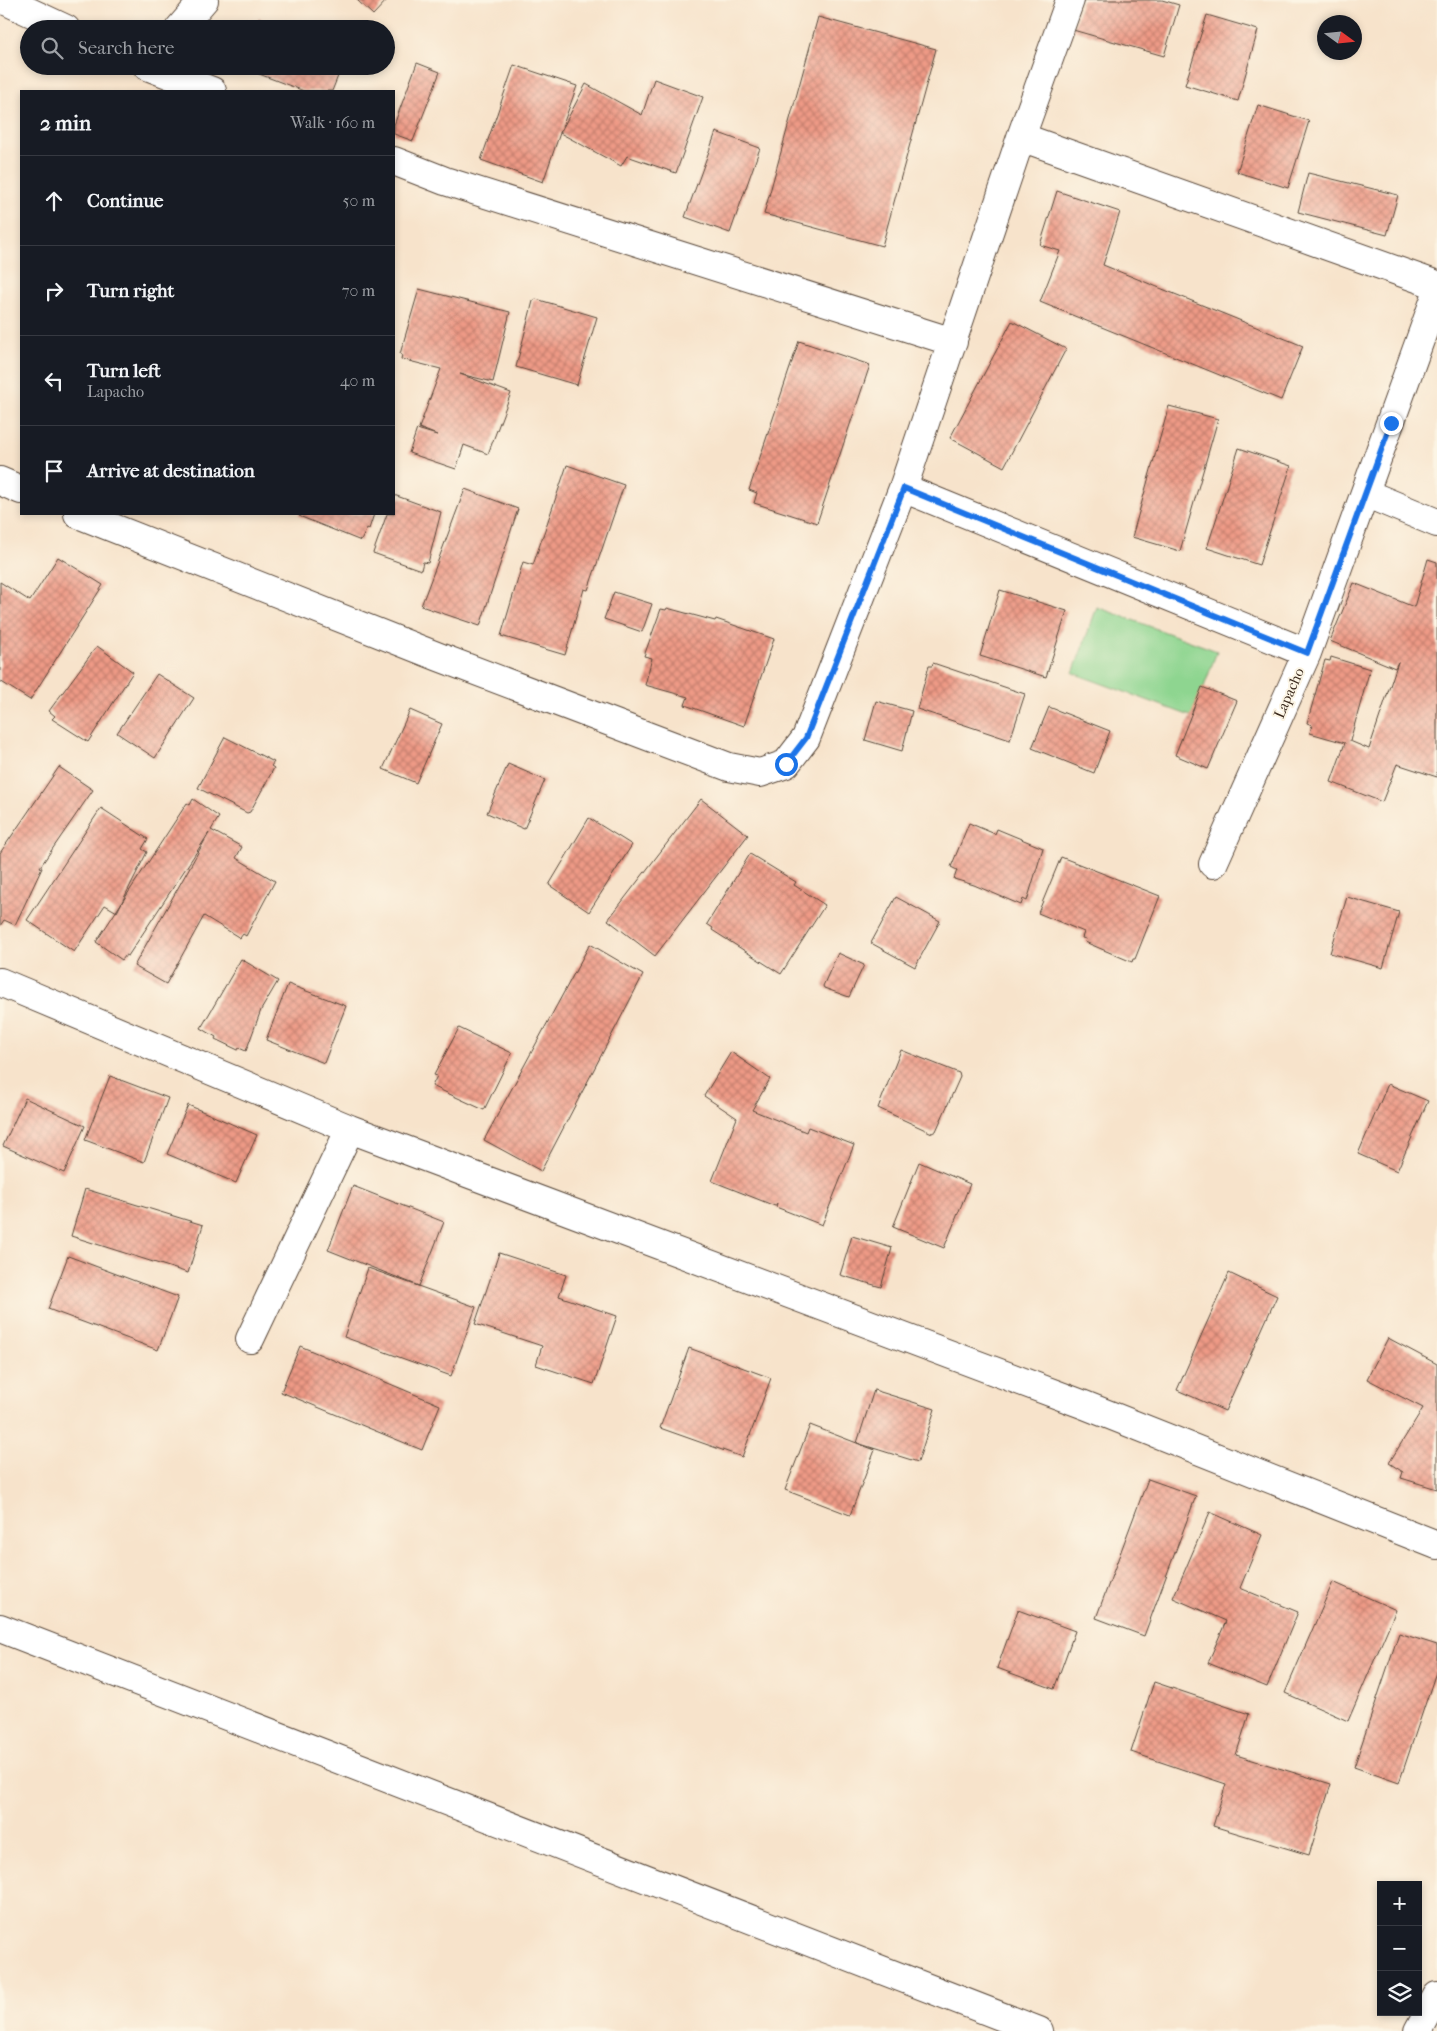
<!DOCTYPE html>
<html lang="en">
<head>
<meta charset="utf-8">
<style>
	:root { --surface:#171b24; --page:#20242c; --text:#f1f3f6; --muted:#9ea1a6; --line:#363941 }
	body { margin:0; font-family:"IM FELL French Canon",serif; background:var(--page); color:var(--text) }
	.controls { position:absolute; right:15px; bottom:15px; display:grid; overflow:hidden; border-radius:0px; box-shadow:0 2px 8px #0003 }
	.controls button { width:45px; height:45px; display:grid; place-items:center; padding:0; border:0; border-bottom:1px solid var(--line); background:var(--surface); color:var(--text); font:25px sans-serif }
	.compass { position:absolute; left:1317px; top:15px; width:45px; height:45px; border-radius:50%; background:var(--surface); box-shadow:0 2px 8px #0003; rotate:105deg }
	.stop { position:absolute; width:15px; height:15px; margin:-11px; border:4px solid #1a73e8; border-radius:50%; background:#fff }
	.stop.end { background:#1a73e8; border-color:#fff; box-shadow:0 1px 5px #0008 }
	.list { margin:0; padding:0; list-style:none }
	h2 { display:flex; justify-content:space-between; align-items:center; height:65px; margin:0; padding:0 20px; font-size:21px }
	h2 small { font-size:16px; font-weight:400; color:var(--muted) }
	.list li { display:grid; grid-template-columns:32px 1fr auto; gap:15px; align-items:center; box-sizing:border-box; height:90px; padding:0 20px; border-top:1px solid var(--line) }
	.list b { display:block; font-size:19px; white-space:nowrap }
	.list p { margin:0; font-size:16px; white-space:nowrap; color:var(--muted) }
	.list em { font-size:16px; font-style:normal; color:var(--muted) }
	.icon { flex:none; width:28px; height:28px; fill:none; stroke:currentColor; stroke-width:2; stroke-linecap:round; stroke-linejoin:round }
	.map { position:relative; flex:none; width:1437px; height:2031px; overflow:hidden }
	.search { position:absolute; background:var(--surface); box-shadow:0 2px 8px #0003; left:20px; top:20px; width:375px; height:55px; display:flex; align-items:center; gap:12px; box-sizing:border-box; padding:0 18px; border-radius:28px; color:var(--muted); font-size:19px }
	.panel { position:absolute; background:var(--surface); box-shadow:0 2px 8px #0003; left:20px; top:90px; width:375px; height:425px; border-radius:0px }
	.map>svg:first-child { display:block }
</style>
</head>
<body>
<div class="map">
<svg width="1437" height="2031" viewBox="0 0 1437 2031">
	<defs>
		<pattern id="building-cross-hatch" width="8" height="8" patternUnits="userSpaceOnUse" patternTransform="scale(1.25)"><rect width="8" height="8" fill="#ee9a86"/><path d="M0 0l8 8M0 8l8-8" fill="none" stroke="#c27e6d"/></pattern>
	</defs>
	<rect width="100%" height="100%" fill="#fcf5e5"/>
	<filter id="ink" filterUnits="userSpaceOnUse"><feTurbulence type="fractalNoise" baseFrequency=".02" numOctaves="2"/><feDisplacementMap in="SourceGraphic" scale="10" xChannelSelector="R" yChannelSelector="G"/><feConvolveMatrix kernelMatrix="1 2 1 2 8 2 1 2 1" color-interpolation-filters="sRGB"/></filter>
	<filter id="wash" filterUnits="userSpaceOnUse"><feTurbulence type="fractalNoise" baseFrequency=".0096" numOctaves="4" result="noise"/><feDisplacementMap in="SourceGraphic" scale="20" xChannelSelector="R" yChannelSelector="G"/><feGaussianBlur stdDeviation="1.12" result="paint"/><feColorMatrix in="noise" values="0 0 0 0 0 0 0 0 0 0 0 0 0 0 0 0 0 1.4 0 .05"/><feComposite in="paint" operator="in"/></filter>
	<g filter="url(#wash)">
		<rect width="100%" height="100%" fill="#f7e3cb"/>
		<path fill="#8ed590" stroke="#648057" d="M1097,607L1217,651L1193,717L1073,673Z"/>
		<g id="blocks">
			<path fill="url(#building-cross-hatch)" d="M357,0H387L373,15Z
				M1082,0H1162L1179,5L1164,56L1073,30Z
				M1207,15L1258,30L1238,101L1185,85Z
				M818,17L936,49L882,246L764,214Z
				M259,18L286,29H255Z
				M417,63L440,72L413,141L394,134V125Z
				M514,65L577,86L560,133L586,84L642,115L654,79L703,97L676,173L627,156L621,166L560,133L543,182L481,160Z
				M238,66H342L332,91H304Z
				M1258,105L1309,121L1288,188L1237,172Z
				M716,132L760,148L730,233L685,217Z
				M1308,173L1398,195L1387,235L1298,212Z
				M1057,191L1120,212L1103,265L1303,346L1281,400L1040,302L1060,251L1040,245Z
				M419,289L510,312L493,382L460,374L511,393L488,454L464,445L456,469L409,453L417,429L437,435L419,428L441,369L401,359L402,355L400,354Z
				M536,299L597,317L577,385L516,367L533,301Z
				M1012,321L1066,349L1004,467L950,438Z
				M799,341L870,365L817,523L754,503L757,493L749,490Z
				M1169,406L1218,419L1180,551L1132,537Z
				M1239,448L1291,466L1259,565L1207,548Z
				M567,465L624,485L588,590L584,589L565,655L501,636L523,562L533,565Z
				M465,489L518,509L480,626L421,606Z
				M394,495L441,512L428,563L423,562L421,570L373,553L387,514H394Z
				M299,514H374L369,529L367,528L361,541L299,516Z
				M58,557L103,585L30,700L0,681V582L30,601Z
				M1428,559L1437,562V777L1397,764L1382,802L1331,782L1345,743L1310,733L1312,725L1307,723L1325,660L1330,661L1331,657L1370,669L1350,741L1369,749L1398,662L1395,668L1330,641L1354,583L1414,607Z
				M1000,590L1067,611L1046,677L980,656Z
				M614,592L652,604L642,632L604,619Z
				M667,608L715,621L716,619L774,639L744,726L685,705L688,697L645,685L652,658L644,656L661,609L666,610Z
				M97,646L133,672L88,742L52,719L55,716L49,711Z
				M933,663L1025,694L1010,740L917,709L929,666H932Z
				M157,674L194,698L155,758L117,733Z
				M1202,687L1237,701L1208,769L1175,755Z
				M876,701L912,711L902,751L865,740Z
				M1049,707L1110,731L1094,773L1032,748Z
				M410,710L442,724L416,783L383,769Z
				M225,737L274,762L271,766L274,768L250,812L247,813L198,788Z
				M508,764L545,780L524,829L487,813Z
				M59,767L93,790L40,867L42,868L15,925L4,920L0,926V853Z
				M193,799L219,817L211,830L242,847L236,858L275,881L246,936L243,934L240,938L204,916L166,984L134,966L209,833L128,956L126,955L122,960L96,942L187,803L190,805Z
				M701,799L748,835L655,956L608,920Z
				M101,808L148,839L142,849L147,852L117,912L105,905L74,952L27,920Z
				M589,818L632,845L589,912L549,885Z
				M969,823L995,834L997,829L1043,848L1027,901L1023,899L1021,905L974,885L954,879L957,870L951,867Z
				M750,854L796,882L794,885L825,905L781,974L712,930L713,928L707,924Z
				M1061,857L1160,896L1135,959H1133L1132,962L1085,942L1086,939L1082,938L1084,932L1038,913Z
				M896,897L940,921L915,967L871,943Z
				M1347,897L1399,912L1383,968L1330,953Z
				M590,944L643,975L541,1171L484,1140Z
				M838,953L864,965L849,997L824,988L823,986Z
				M241,959L278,981L261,1010L246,1051L239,1048L238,1050L215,1039L216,1037L201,1028Z
				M288,984L346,1006L324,1063L266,1040Z
				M459,1028L512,1053L484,1110L432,1086L437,1076L434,1075Z
				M901,1050L959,1073L960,1077L936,1131L932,1133L878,1108Z
				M731,1052L770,1079L752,1110L806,1132L808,1127L854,1145L822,1225L776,1207L777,1203L775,1206L712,1181L737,1118L704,1096Z
				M110,1076L168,1098L144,1162L85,1140Z
				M1388,1084L1428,1101L1397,1171L1358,1154Z
				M25,1098L85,1126L64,1173L3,1146Z
				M188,1105L257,1135L236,1183L167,1154Z
				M919,1162L970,1184L944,1248L893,1227Z
				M353,1186L444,1222L419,1286L328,1250Z
				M85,1189L203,1225L188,1273L71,1236Z
				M852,1236L892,1248L881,1287L840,1275Z
				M499,1253L566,1275L559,1296L617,1316L594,1384L536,1365L542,1346L475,1324Z
				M68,1256L178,1297L158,1350L48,1309Z
				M368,1268L476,1307L451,1376L344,1337Z
				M1229,1273L1277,1296L1225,1411L1177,1390Z
				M1388,1338L1437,1364V1489L1401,1478L1403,1472L1389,1463L1423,1408L1367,1379Z
				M300,1346L440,1405L422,1450L281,1392Z
				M689,1348L771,1378L742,1457L660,1428Z
				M874,1390L935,1409L918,1462L857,1443Z
				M810,1425L875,1450L850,1515L785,1490Z
				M1148,1479L1196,1496L1144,1636L1096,1618Z
				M1210,1512L1262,1535L1240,1588L1298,1612L1267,1687L1208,1663L1226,1621L1173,1598Z
				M1333,1582L1396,1610L1348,1721L1285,1693Z
				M1018,1610L1075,1631L1054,1689L997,1668Z
				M1399,1633L1437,1645V1669L1399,1783L1354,1767Z
				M1154,1682L1249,1714L1236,1755L1331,1784L1309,1855L1213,1826L1226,1784L1131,1752Z"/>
		</g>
	</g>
	<g filter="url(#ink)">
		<use href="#blocks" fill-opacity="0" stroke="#574638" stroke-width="1"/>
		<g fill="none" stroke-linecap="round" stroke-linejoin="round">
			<g stroke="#574638" stroke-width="30">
				<path id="minor" d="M4,0L66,29
					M179,29L204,0
					M147,66L212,91
					M1021,137L1437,285
					M394,161L445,181L953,342
					M0,481L21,490
					M903,488L1307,653
					M1365,493L1437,523
					M78,514L439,657L729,767L760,773L786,764L806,738L903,488L1021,137L1070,0
					M1213,864L1307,653L1437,293
					M0,982L350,1129L1082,1404L1437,1545
					M250,1339L350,1129
					M0,1628L1039,2031
					M1418,2031L1437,1996"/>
			</g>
			<use href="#minor" stroke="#fff" stroke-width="28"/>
		</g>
	</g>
	<g fill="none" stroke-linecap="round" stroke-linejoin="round" filter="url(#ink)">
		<path stroke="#1a73e8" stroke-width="6" d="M786,764L806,738L904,488L1307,653L1391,423"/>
	</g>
	<g text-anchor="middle" stroke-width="4" stroke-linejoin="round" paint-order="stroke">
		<g font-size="15" fill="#3b2a1e" stroke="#fcf5e5">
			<text transform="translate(1289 693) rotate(-66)" y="5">Lapacho</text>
		</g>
	</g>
</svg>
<div class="controls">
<button>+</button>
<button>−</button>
<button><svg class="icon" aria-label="layers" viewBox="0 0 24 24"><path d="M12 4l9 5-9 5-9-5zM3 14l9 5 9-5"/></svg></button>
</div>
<svg class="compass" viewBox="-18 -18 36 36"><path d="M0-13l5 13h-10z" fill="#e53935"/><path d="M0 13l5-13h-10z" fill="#9ea1a6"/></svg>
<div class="stop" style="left:786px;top:764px"></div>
<div class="stop end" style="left:1391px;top:423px"></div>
<div class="search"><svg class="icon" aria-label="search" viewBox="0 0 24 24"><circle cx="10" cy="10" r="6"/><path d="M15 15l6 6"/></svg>Search here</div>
<section class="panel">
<h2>2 min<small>Walk · 160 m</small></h2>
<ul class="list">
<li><svg class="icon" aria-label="ahead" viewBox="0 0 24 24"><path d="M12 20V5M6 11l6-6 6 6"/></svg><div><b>Continue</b></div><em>50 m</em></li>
<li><svg class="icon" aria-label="right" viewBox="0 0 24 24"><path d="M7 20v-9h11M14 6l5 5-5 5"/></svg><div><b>Turn right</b></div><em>70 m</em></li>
<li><svg class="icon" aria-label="left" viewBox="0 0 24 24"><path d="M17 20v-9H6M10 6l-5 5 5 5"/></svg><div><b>Turn left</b><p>Lapacho</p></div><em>40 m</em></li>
<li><svg class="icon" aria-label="arrive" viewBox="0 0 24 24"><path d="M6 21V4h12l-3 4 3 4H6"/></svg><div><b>Arrive at destination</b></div></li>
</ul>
</section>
</div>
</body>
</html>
